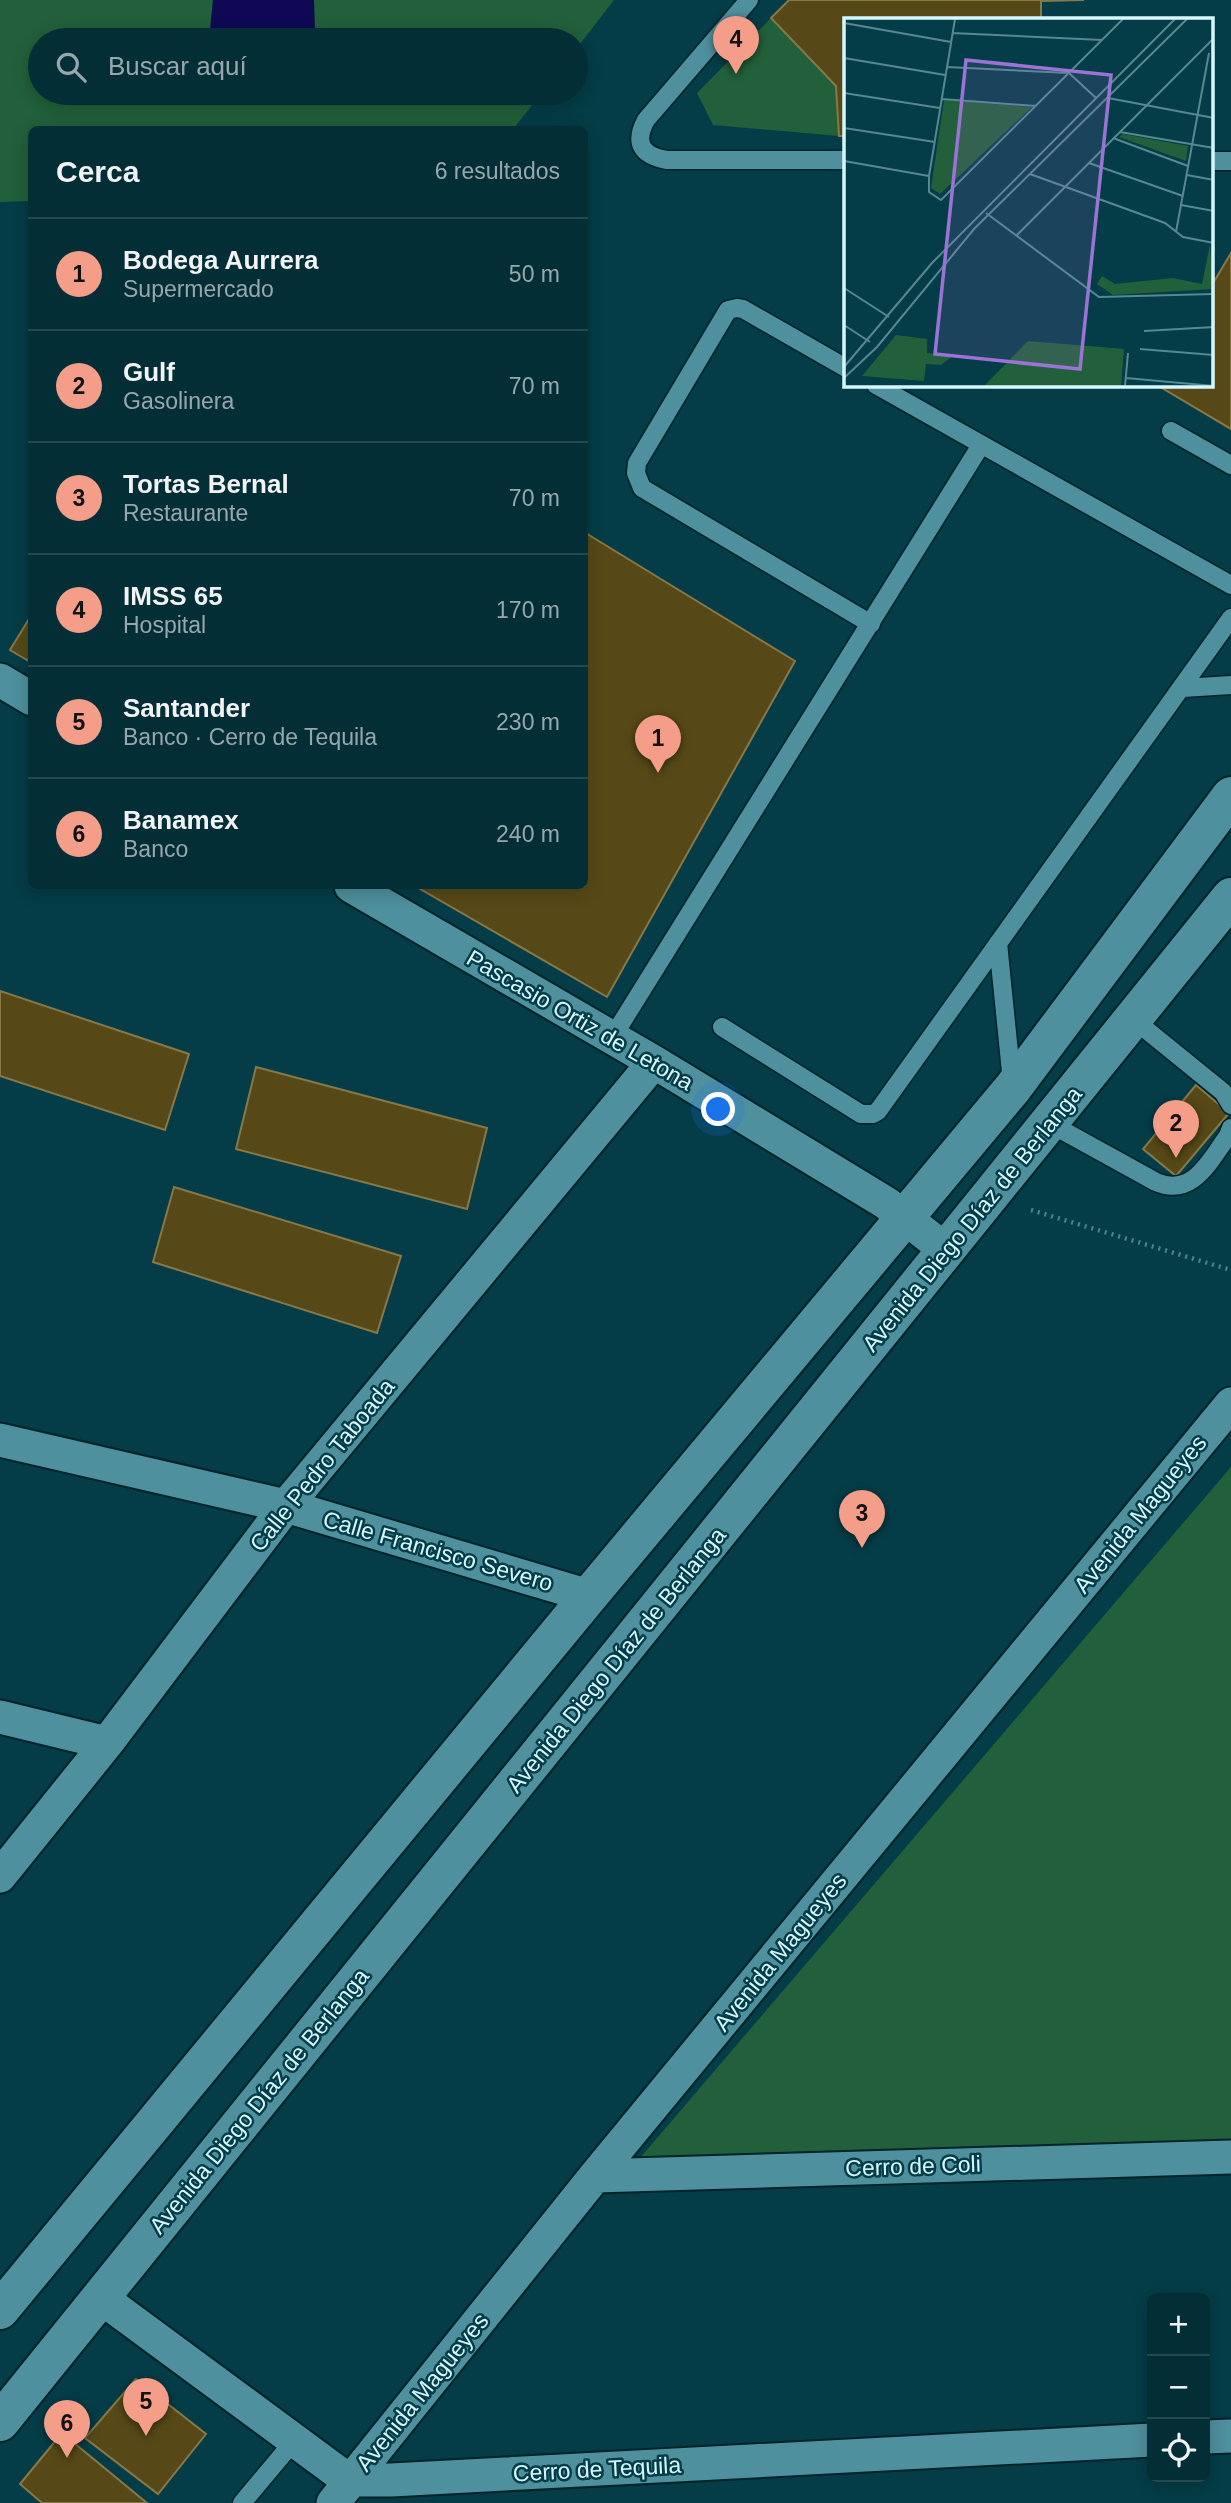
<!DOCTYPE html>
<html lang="es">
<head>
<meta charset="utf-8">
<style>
	:root { --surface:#032e35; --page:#113a41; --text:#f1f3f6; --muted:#97a8ad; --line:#244a50; --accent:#f49e8a }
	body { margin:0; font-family:Helvetica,sans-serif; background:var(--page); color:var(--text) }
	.controls { position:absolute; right:21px; bottom:21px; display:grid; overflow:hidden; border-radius:10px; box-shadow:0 4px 18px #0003 }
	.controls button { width:63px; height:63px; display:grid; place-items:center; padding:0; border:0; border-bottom:2px solid var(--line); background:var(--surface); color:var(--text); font:35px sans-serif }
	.you { position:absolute; left:719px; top:1110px; width:24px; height:24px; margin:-18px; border:5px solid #fff; border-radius:50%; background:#1a73e8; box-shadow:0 0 0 10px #1a73e833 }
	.badge { display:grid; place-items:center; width:46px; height:46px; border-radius:50%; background:var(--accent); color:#111; font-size:23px; font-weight:700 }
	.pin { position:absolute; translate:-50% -58px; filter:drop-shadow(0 2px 4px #0008) }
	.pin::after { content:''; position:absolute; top:37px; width:24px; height:21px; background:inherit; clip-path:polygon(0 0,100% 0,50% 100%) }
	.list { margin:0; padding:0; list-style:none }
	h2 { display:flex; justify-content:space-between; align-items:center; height:91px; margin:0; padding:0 28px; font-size:30px }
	h2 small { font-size:23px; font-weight:400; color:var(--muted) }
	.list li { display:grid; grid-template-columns:46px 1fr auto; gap:21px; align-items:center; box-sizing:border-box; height:112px; padding:0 28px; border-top:2px solid var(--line) }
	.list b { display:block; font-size:26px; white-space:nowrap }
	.list p { margin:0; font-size:23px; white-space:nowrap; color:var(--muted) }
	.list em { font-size:23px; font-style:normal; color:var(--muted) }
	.icon { flex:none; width:38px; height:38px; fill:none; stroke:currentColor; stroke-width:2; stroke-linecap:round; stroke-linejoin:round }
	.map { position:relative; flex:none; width:1231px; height:2503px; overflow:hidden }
	.search { position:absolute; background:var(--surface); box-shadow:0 4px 18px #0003; left:28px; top:28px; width:560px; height:77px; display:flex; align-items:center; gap:18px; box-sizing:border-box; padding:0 24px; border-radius:38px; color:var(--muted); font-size:26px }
	.panel { position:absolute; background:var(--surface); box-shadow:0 4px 18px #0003; left:28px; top:126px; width:560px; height:763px; border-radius:10px }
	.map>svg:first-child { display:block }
</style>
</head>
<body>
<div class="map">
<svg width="1231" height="2503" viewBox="0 0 1231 2503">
	<rect width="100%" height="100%" fill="#043d47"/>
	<path fill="#21603a" d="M0,0H614L576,49V40H40V93H542L513,129L32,130L31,201L0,202Z
		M771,18L836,86L839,136L713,125L697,93Z
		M1231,1467V2148L634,2165Z"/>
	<path fill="#0f0855" d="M213,0H314L315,33L210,29Z"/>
	<path fill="#574917" stroke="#877847" stroke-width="2" d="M789,0H1084L1041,1V19H846V136H839L836,86L771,18Z
		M1231,253V429L1157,385H1212V285Z
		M584,532L795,661L607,997L415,886H584Z
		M32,614V663L10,650Z
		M0,991L189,1054L165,1130L0,1076Z
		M256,1067L487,1128L467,1209L236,1149Z
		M1196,1085L1229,1113L1176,1176L1143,1149Z
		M174,1187L401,1256L377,1333L153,1262Z
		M136,2379L206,2434L158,2494L85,2438Z
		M62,2433L147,2503H42L20,2484Z"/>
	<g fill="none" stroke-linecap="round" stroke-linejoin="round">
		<g stroke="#002229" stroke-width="21">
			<path id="service" d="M749,0L646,120C633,144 643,156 667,160H846
				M1212,161H1231
				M846,368L743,309L737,308L728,310L637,463L636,473L642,488L871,624
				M876,385L1231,585
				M1171,431L1231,465
				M1183,688L1231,685
				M998,943L1012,1082
				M1133,1019L1223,1092L1231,1105
				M722,1027L861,1114H873L878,1111L1231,618
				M612,1038L981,445
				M1049,1123L1156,1182C1193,1198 1210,1160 1228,1136L1231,1128
				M242,2503L294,2441"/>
		</g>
		<g stroke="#002229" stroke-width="37">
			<path id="minor" d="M0,680L32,699
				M351,886L654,1062L886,1203L946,1250
				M0,1440L286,1506L589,1596
				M0,1717L107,1743
				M0,1876L107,1743L286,1506L654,1062
				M595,2176L1231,2157
				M100,2297L340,2474L351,2480H391L1152,2440
				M1205,2437L1231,2436
				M333,2503L595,2176L1231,1404"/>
		</g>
		<g stroke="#002229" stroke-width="42">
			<path id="secondary" d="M0,2310L589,1596L1012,1089L1231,796
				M0,2422L1231,897"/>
		</g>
		<path stroke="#52828b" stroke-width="4.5" stroke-dasharray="2 5" stroke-linecap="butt" d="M1031,1210L1231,1270"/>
		<use href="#service" stroke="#4f909e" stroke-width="18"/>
		<use href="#minor" stroke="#4f909e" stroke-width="33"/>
		<use href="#secondary" stroke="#4f909e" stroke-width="38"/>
	</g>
	<g text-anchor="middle" stroke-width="5" stroke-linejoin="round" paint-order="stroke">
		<g font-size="23" fill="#d7f7ff" stroke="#043d47">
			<text transform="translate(580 1020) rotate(30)" y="8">Pascasio Ortiz de Letona</text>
			<text transform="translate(972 1219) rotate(-51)" y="8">Avenida Diego Díaz de Berlanga</text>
			<text transform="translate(322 1465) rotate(-51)" y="8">Calle Pedro Taboada</text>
			<text transform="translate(1140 1514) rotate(-51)" y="8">Avenida Magueyes</text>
			<text transform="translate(438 1551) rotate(16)" y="8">Calle Francisco Severo</text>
			<text transform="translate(616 1660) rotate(-51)" y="8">Avenida Diego Díaz de Berlanga</text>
			<text transform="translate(780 1952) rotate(-51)" y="8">Avenida Magueyes</text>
			<text transform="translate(259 2101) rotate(-51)" y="8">Avenida Diego Díaz de Berlanga</text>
			<text transform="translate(913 2166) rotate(-2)" y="8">Cerro de Coli</text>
			<text transform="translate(422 2392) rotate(-51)" y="8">Avenida Magueyes</text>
			<text transform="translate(597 2469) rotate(-3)" y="8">Cerro de Tequila</text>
		</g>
	</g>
	<g transform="translate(844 18)">
		<rect width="369" height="369" fill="#043d47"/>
		<path d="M100,82L188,89L96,176L87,170ZM279,116L344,128L342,143L275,119ZM366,226L369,271L269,277L253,266L258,258L271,266L329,260L358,266ZM52,317L83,321V335L109,338L97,347L82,346L80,363L18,358ZM184,323L280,331L277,368H140Z" fill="#21603a"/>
		<path fill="none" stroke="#588791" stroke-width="2" d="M111,1L85,158V174L97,182L279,1M0,5L107,24M108,15L258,22M0,40L101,57M103,49L225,55L252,80M0,75L96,90M264,80L370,100M98,81L192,88M0,110L91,124M276,114L370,130M269,120L344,148M0,143L85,158M245,145L339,178M186,156L321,205L339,219L370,225M343,157L370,162M337,187L370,193M142,195L255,279L370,276M332,214L365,35M172,218L370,20M0,270L45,299M0,307L26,324M300,313L370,309M296,331L370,337M0,349L88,245L331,1M0,360L33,329L130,211L343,1M282,360L370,368M281,368L284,335"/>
		<path fill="#9b73d5" fill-opacity="0.15" stroke="#9b73d5" stroke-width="3.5" d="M122,42L267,57L236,351L91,336Z"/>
		<rect width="369" height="369" fill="none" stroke="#d7f7ff" stroke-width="3.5"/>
	</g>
</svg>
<div class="controls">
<button>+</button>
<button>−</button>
<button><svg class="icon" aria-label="locate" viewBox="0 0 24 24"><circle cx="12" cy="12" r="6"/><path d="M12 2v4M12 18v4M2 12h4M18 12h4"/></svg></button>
</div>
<div class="you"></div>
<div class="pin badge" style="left:658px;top:773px">1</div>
<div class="pin badge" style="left:1176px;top:1158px">2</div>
<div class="pin badge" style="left:862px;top:1548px">3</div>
<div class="pin badge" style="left:736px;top:74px">4</div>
<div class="pin badge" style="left:146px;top:2436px">5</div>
<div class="pin badge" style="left:67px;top:2458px">6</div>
<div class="search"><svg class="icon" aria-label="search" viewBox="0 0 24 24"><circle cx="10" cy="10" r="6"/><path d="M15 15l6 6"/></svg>Buscar aquí</div>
<section class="panel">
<h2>Cerca<small>6 resultados</small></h2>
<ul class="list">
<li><span class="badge">1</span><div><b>Bodega Aurrera</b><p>Supermercado</p></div><em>50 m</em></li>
<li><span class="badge">2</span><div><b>Gulf</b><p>Gasolinera</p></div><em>70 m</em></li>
<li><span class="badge">3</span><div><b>Tortas Bernal</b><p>Restaurante</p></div><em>70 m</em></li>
<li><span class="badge">4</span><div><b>IMSS 65</b><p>Hospital</p></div><em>170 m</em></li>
<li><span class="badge">5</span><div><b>Santander</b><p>Banco · Cerro de Tequila</p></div><em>230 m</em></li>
<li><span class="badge">6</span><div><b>Banamex</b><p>Banco</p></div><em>240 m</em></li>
</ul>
</section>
</div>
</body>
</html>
